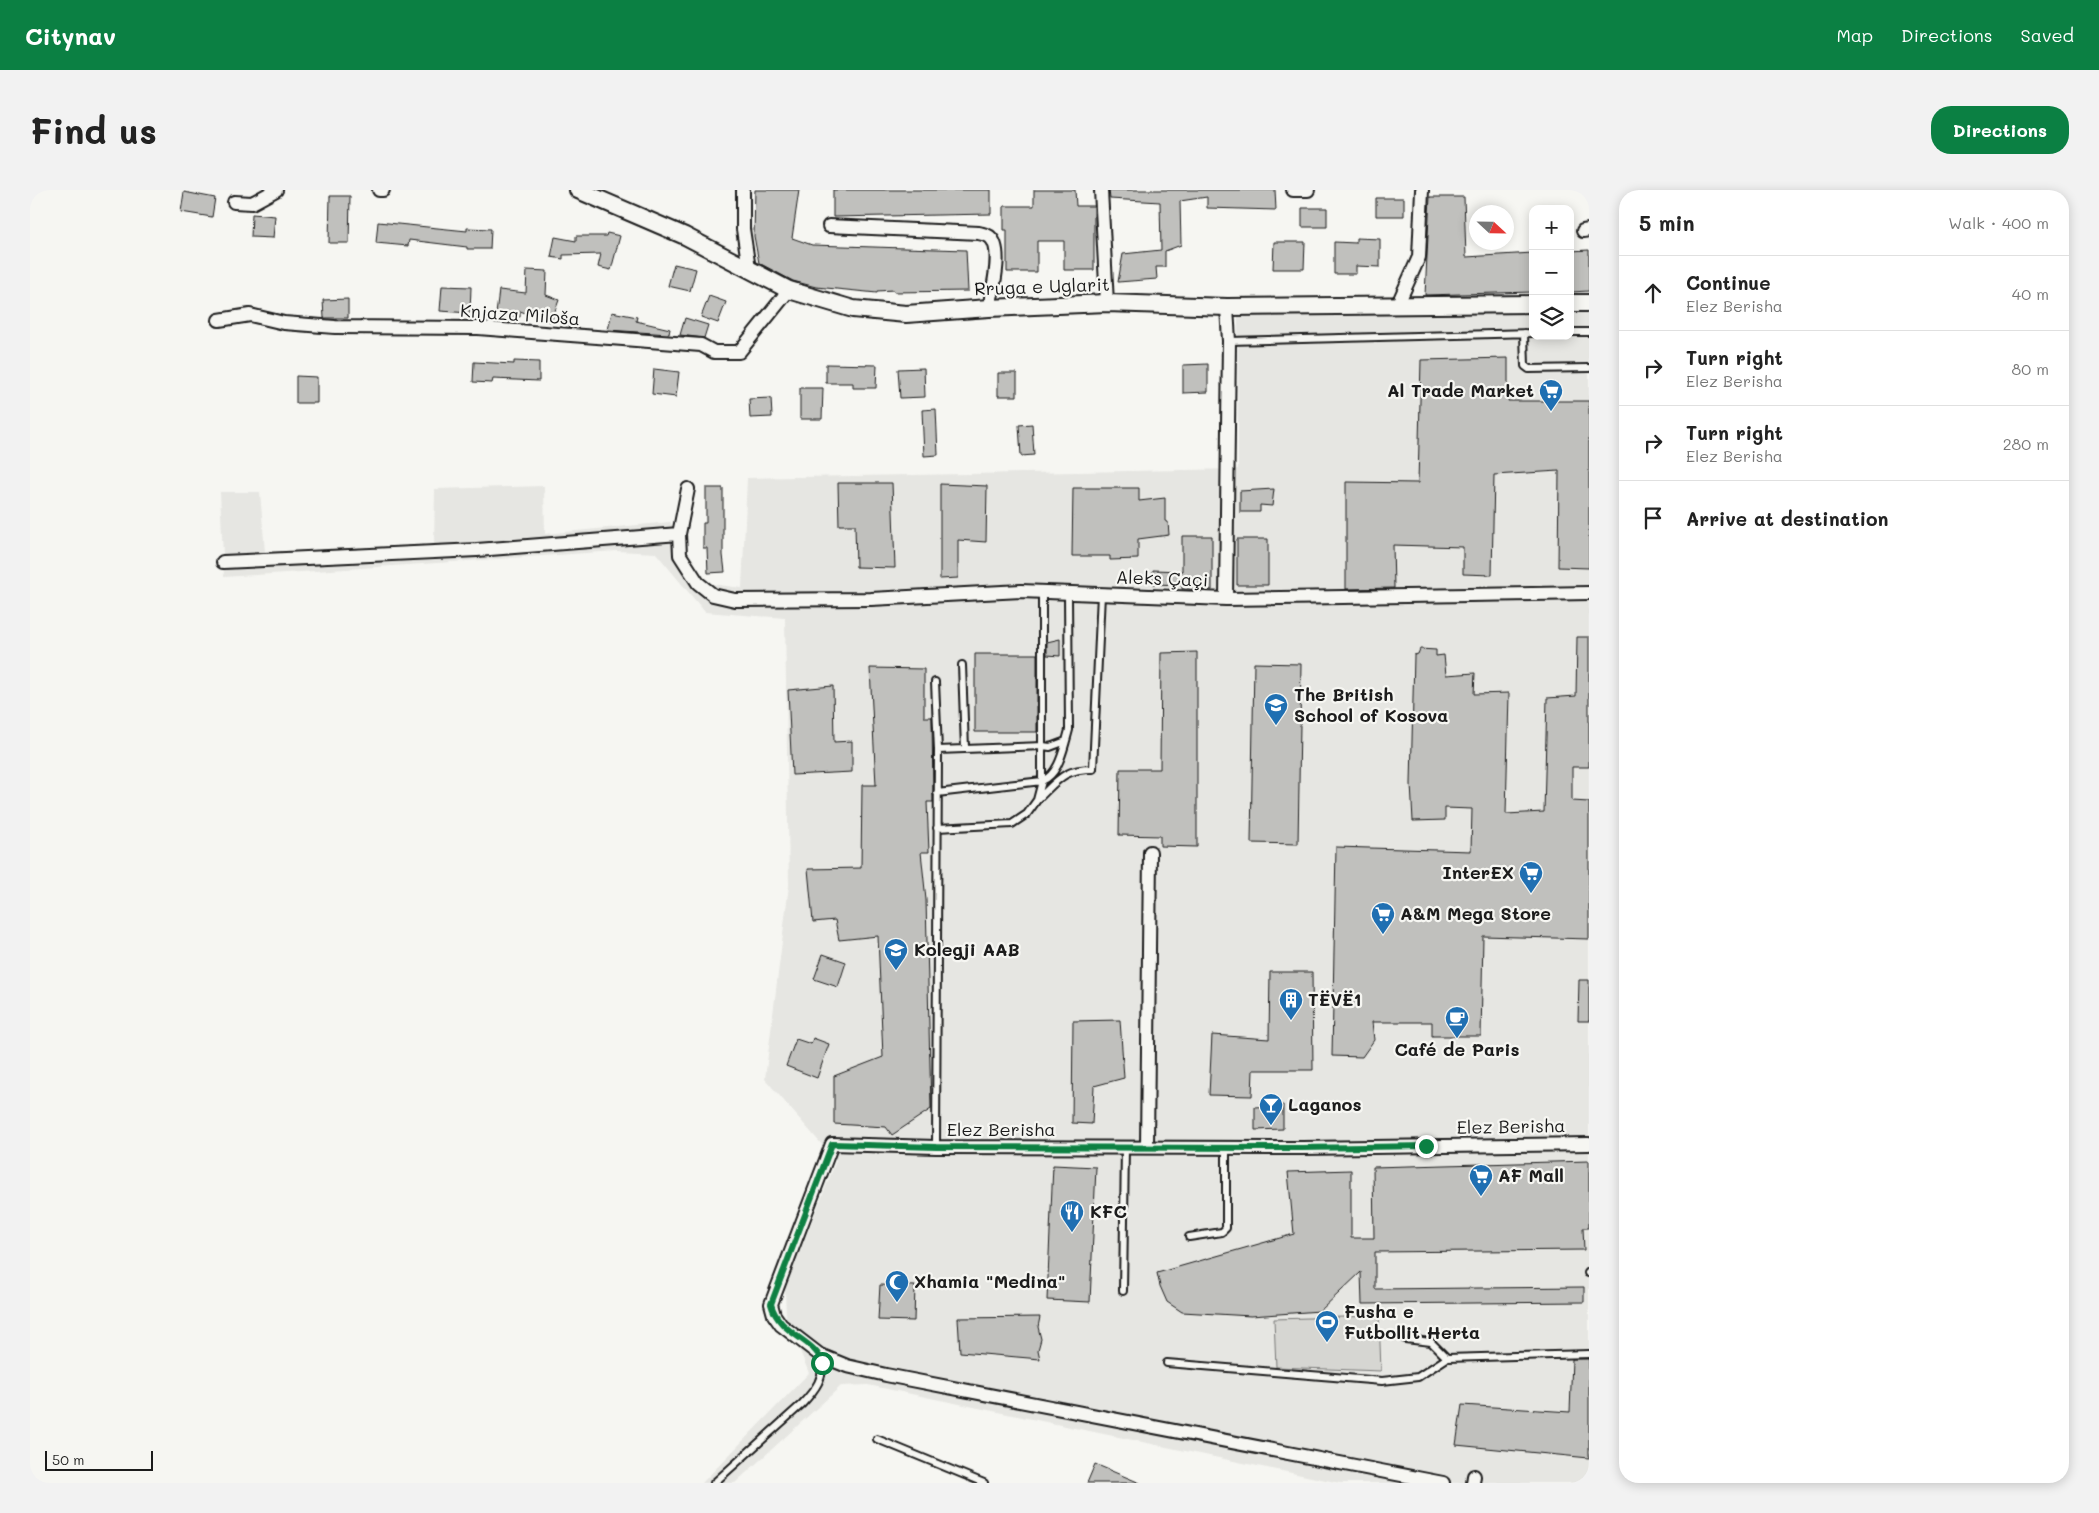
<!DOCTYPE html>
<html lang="en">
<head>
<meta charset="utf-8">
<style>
	:root { --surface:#fff; --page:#f2f2f2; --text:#222; --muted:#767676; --line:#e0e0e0; --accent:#0b8043 }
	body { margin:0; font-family:Mali,sans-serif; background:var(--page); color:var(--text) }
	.controls { position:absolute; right:15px; top:15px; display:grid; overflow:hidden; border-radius:10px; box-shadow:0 2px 12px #0003 }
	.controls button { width:45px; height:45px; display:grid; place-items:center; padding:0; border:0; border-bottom:1px solid var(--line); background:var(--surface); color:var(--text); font:25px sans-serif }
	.compass { position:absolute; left:1439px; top:15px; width:45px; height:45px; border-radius:50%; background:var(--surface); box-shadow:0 2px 12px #0003; rotate:112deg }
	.scale { position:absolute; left:15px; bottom:12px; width:108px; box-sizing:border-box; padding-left:5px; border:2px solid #1c1c1c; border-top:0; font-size:14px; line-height:18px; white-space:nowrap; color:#1c1c1c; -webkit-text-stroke:4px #f6f6f2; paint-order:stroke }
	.stop { position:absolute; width:15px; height:15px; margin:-11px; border:4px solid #0b8043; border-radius:50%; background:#fff }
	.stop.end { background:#0b8043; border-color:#fff; box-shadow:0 1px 5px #0008 }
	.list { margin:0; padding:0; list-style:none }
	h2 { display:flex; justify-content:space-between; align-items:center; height:65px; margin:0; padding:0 20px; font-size:21px }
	h2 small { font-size:16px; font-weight:400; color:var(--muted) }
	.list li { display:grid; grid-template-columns:32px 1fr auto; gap:15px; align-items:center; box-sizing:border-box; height:75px; padding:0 20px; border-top:1px solid var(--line) }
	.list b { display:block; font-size:19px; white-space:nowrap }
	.list p { margin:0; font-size:16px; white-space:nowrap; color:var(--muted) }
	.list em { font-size:16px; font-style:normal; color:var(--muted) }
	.icon { flex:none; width:28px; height:28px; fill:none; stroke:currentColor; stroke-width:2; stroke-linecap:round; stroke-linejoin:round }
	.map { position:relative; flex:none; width:1559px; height:1293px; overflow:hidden; border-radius:20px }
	header { display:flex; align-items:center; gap:30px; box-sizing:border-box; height:70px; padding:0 25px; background:var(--accent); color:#fff }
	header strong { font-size:24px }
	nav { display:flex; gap:28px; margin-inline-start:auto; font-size:18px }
	.intro { display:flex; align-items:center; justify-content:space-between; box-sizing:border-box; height:120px; padding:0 30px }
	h1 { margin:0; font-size:35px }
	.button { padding:12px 22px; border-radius:20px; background:var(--accent); color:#fff; font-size:18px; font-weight:700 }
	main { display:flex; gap:30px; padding:0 30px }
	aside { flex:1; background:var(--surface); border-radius:20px; box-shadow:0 2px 12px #0003 }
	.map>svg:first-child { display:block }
</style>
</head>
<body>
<header>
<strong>Citynav</strong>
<nav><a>Map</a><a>Directions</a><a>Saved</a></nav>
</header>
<div class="intro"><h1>Find us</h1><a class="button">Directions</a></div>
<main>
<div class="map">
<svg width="1559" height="1293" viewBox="0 0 1559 1293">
	<rect width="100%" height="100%" fill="#f6f6f2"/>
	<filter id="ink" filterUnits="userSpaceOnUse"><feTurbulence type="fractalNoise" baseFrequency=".02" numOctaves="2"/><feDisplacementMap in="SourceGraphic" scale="10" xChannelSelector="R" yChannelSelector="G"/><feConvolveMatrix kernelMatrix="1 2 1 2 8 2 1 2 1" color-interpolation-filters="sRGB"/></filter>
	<g filter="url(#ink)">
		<path fill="#e6e6e2" d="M1503,122V146H1540V122H1559V1293H1310L838,1195L811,1196L705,1293H672L779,1183L756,1127L755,1099L806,971L735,889L759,695L755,428L675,422L626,363L587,361L194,387L190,302H230L235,362L404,356L405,299L514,296L515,344L640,332L673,393L712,398L717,288L1208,279V124Z"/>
		<path fill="#d6d6d2" stroke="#797977" d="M1349,1126L1351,1181L1246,1177L1244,1129Z"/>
		<path fill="#c0c0bd" stroke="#1c1c1c" d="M725,0H769L762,48L782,55L936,60L938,101L864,102V100L847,101V103L786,97L763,91L729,73L724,46Z
			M803,0H961V24L803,27Z
			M1004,0H1045L1046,16H1064V80H1034V51H1007V82H977V40H974V16H1004Z
			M1079,0H1245L1246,20L1177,18V7L1150,11L1151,55L1135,61V77H1126L1127,89L1088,92L1093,64L1131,60L1130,12L1080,9Z
			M154,2L185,8L182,27L151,22Z
			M300,6H320L319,53H299Z
			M1400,7H1434L1436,67L1503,63V102L1395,105Z
			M1346,8H1374V26H1346Z
			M1272,18H1297V37H1272Z
			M222,24L245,26L243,48L221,47Z
			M348,32L437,41V38L461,39L460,59H437V57L379,50L378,56L346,53Z
			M577,43L590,46L581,80L568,77L571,64L533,65V69L521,67L525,47L546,51V46H576Z
			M1326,48L1350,49V77L1326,76V84H1304V52L1326,53Z
			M1244,52H1275L1274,79H1243Z
			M1559,60V101L1540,102V61Z
			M644,74L666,79L660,101L638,96Z
			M497,80L517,81L516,105L529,110L521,132L490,121V127L466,124L469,100L496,103Z
			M412,96L441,97L440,123L410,121Z
			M679,106L696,112L688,133L671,127Z
			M318,109V128H294L293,110Z
			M582,122L607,127L606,131L640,139L639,144L578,140Z
			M655,128L678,135L674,148L650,145Z
			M1478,168V211H1559V378L1528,377L1529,281L1464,285L1462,385L1433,384V357L1363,355L1364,398L1316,399V292L1388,293L1391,170Z
			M484,171L509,172V191L463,189L462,193L443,192L444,172L484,174Z
			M796,174L847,175L846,198H823V193H796Z
			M1178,174V202L1153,203V175Z
			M894,178L895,207L870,208L868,179Z
			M624,179L649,182L646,207L622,204Z
			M968,183H987V206H968Z
			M266,186L287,187V213H266Z
			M770,198H793L792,229H770Z
			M741,208L742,227L720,228L719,209Z
			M906,219L908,265L894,266L892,220Z
			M1002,234L1004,265L991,266L989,235Z
			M808,293H862L865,378L826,377L825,335H809Z
			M910,294L957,296L956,352L928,350V388L910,389Z
			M676,298H693V365L695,382L678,383L677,358H673V333H676Z
			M1043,298H1109V311L1135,308V331L1138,332L1139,345L1108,349V369L1080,370V366H1042Z
			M1244,299L1242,316L1230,315V322H1210V301Z
			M1152,346H1182V400L1152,399V395L1123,394V380L1152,381Z
			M1207,349H1238V395H1207Z
			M1547,447H1559V577H1542V611L1559,612V749L1453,746L1451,846H1402V832H1342L1344,850L1332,867L1302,866L1306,657L1441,661L1442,619L1415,618V630L1383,631L1381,594L1384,465L1388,464L1390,459L1406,460V466L1414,465L1416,485L1445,483L1444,504L1479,503L1476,624L1514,622L1517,508L1546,506Z
			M1030,449V466L1017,465V452Z
			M1167,462V657L1130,656V646L1089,645L1090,579H1130L1131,463Z
			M945,464H1007V542H945Z
			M1224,473L1271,474L1268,654L1221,653Z
			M840,478L894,479V527H902L903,612H897L899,662H891L896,710L901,919L862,945L856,937L804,934V886L853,867L848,746L809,750L805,730L783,732L778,679L831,678L832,595H846Z
			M803,496L804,552L822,551V582L762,585L758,500Z
			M793,764L816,772L808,797L784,789Z
			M1240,782H1282L1283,880H1223L1222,906L1179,905L1182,845L1239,849Z
			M1549,790H1559V831H1548Z
			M1090,830L1094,888L1064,896L1062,934L1042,933L1043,831Z
			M783,848L799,854L787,888L756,876L766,849L781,854Z
			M1253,915V939L1225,940V917Z
			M1559,971V1038H1553L1554,1060L1345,1062V1099L1554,1097V1112L1332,1114L1331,1082L1290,1121L1221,1126L1152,1122L1137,1112L1130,1096L1127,1083L1264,1044L1258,982L1321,980V1048H1344L1343,977Z
			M1023,975L1066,977L1060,1112L1017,1110Z
			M850,1095L885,1096L884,1131L848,1130Z
			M1010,1127L1008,1137L1011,1149L1008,1160L1010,1169L930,1162L928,1128Z
			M1542,1169H1559V1268L1426,1255L1432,1215L1540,1222Z
			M1065,1274L1110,1293H1057Z"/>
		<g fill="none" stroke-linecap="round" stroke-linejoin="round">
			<g stroke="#1c1c1c" stroke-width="10">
				<path id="service" d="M1540,142H1559
					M1494,143L1495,176L1499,179L1559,178
					M1199,151L1503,143
					M932,475L935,559
					M905,492L908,560L906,957
					M908,560L1013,556L1020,557L1036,551L1039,540L1038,403
					M907,603L1012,591C1027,585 1032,565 1036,551
					M1008,609C1028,590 1033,579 1063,579L1071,404
					M907,638L982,634L997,624L1007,610L1012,591V402
					M1159,1047L1192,1042L1196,1038V958
					M1558,1083L1559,1082
					M1093,1101L1095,957
					M1375,1149L1401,1152L1417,1168
					M1137,1173L1352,1191L1388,1187L1417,1168L1559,1164
					M847,1249L954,1293
					M684,1293L772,1214C785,1200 796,1187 791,1166"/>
			</g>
			<g stroke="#1c1c1c" stroke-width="16">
				<path id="minor" d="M349,0H353
					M713,0V39L719,79
					M1071,0L1077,113
					M1263,0H1278
					M204,12L222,13L246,0
					M799,36L949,43C952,44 958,45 960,47C974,59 962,102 959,118
					M1553,41L1559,40
					M1367,116L1389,67L1392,0
					M189,130L220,125L254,133L305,137L448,138L671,155L684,162H709L759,100
					M658,299L649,344L650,365L668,393L683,405L705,410L841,409L991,401L1196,409L1559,403
					M193,372L447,360L649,344
					M1196,409L1199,151L1197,117
					M1117,957L1120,662
					M1413,1293L856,1185L817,1176L790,1165L751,1135L744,1125L741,1114L802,954L906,957L1272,958L1559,954
					M1443,1293L1444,1286"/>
			</g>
			<g stroke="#1c1c1c" stroke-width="20">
				<path id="tertiary" d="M548,0L655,46L759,100L823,119L876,124L959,118L1077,113L1197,117L1503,114
					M1540,113H1559"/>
			</g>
			<use href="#service" stroke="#f6f6f2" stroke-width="6"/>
			<use href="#minor" stroke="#f6f6f2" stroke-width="12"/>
			<use href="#tertiary" stroke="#f6f6f2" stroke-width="16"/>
		</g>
	</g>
	<g fill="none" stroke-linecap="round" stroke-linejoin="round" filter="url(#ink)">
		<path stroke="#0b8043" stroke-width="6" d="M792,1173C787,1150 749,1145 741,1114L802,954L906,957L1272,958L1396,956"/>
	</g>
	<defs>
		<g id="supermarket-pin" transform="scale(1.25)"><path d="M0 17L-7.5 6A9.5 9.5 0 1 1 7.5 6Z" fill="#1f6fb2" stroke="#f6f6f2"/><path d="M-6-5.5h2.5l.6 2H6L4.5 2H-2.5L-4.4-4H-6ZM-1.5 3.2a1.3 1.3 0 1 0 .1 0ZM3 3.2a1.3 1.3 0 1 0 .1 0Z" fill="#fff"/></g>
		<g id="school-pin" transform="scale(1.25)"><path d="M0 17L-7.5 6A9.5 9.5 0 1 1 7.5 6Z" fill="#1f6fb2" stroke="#f6f6f2"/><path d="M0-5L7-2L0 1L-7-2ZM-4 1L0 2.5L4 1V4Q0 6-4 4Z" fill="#fff"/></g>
		<g id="university-pin" transform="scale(1.25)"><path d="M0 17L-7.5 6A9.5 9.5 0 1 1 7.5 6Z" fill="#1f6fb2" stroke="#f6f6f2"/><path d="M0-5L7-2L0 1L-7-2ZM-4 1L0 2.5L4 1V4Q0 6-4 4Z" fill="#fff"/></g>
		<g id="building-pin" transform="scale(1.25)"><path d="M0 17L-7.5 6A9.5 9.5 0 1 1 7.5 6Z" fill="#1f6fb2" stroke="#f6f6f2"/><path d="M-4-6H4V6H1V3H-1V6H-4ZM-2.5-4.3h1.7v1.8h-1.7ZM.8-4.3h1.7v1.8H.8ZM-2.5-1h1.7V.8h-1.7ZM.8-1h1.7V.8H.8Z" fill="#fff"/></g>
		<g id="cafe-pin" transform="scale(1.25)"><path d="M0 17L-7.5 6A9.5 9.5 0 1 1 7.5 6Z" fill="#1f6fb2" stroke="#f6f6f2"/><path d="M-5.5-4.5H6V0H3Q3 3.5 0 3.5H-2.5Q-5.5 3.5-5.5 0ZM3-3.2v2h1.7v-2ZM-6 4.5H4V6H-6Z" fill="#fff"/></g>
		<g id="bar-pin" transform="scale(1.25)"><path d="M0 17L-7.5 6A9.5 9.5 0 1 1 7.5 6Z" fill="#1f6fb2" stroke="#f6f6f2"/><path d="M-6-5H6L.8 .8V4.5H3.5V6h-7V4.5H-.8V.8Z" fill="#fff"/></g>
		<g id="restaurant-pin" transform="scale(1.25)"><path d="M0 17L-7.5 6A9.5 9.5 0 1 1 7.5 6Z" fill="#1f6fb2" stroke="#f6f6f2"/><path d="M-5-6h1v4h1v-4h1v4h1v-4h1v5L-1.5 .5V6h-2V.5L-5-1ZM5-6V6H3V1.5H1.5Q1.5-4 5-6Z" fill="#fff"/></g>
		<g id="mosque-pin" transform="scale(1.25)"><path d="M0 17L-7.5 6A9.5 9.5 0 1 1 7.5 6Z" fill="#1f6fb2" stroke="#f6f6f2"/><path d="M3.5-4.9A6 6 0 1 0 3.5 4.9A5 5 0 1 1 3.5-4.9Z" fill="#fff"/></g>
		<g id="stadium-pin" transform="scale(1.25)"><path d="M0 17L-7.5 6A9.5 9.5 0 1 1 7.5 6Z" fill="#1f6fb2" stroke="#f6f6f2"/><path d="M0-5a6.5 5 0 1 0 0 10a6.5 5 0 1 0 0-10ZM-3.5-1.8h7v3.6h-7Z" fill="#fff"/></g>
	</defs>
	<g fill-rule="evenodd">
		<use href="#supermarket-pin" x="1521" y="201"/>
		<use href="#school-pin" x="1246" y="515"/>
		<use href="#supermarket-pin" x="1501" y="683"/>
		<use href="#supermarket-pin" x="1353" y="724"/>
		<use href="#university-pin" x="866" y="760"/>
		<use href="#building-pin" x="1261" y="810"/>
		<use href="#cafe-pin" x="1427" y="828"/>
		<use href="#bar-pin" x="1241" y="915"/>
		<use href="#supermarket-pin" x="1451" y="986"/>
		<use href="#restaurant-pin" x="1042" y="1022"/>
		<use href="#mosque-pin" x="867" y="1092"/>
		<use href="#stadium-pin" x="1297" y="1132"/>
	</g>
	<g text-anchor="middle" stroke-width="4.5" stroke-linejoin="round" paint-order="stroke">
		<g font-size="18" fill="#1c1c1c" stroke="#f6f6f2">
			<text transform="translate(1012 97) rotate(-2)" y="6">Rruga e Uglarit</text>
			<text transform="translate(490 125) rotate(4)" y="6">Knjaza Miloša</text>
			<text transform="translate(1132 389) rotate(2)" y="6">Aleks Çaçi</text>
			<text transform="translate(1481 937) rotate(-1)" y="6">Elez Berisha</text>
			<text x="971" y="946">Elez Berisha</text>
		</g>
		<g font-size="18" font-weight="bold" fill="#1c1c1c" stroke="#f6f6f2" text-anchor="start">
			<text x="1504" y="207" text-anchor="end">Al Trade Market</text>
			<text x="1264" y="511">The British<tspan x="1264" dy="21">School of Kosova</tspan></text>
			<text x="1484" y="689" text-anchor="end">InterEX</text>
			<text x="1370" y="730">A&amp;M Mega Store</text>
			<text x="884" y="766">Kolegji AAB</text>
			<text x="1278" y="816">TËVË1</text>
			<text x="1427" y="866" text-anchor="middle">Café de Paris</text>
			<text x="1258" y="921">Laganos</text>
			<text x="1468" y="992">AF Mall</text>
			<text x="1060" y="1028">KFC</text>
			<text x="884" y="1098">Xhamia "Medina"</text>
			<text x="1314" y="1128">Fusha e<tspan x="1314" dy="21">Futbollit Herta</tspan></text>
		</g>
	</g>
</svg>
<div class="controls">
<button>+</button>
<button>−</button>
<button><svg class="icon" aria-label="layers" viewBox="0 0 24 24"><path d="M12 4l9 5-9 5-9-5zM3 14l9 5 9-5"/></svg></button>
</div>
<svg class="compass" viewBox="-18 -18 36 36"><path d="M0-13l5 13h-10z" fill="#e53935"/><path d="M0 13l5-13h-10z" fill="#767676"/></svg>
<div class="scale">50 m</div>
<div class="stop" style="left:792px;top:1173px"></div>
<div class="stop end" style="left:1396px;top:956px"></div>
</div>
<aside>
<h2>5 min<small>Walk · 400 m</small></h2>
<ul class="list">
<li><svg class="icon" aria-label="ahead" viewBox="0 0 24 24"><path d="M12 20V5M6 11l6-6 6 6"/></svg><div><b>Continue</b><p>Elez Berisha</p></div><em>40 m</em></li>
<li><svg class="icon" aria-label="right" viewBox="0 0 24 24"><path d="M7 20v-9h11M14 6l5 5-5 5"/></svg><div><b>Turn right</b><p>Elez Berisha</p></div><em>80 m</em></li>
<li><svg class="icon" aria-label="right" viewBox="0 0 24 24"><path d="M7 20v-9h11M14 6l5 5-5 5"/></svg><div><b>Turn right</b><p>Elez Berisha</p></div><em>280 m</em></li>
<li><svg class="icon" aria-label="arrive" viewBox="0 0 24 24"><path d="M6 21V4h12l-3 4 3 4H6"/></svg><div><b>Arrive at destination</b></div></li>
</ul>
</aside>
</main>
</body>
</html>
